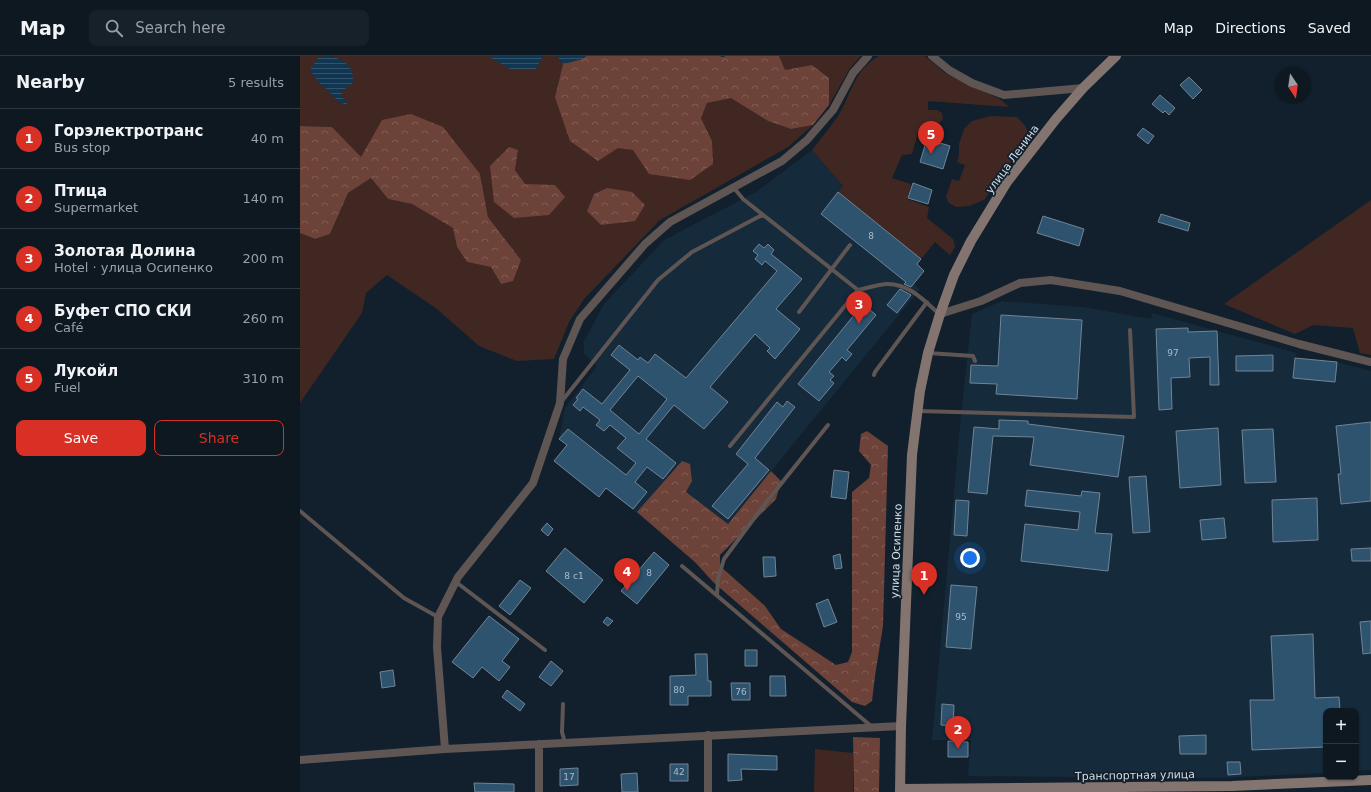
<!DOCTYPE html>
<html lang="en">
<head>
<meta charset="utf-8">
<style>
	:root { --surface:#0d1821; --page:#16212a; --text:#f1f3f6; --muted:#9aa0a5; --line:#2d373f; --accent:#d93025 }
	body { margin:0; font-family:"DejaVu Sans",sans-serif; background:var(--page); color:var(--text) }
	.controls { position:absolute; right:12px; bottom:12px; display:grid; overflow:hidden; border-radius:8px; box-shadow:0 1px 3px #0004 }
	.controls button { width:36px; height:36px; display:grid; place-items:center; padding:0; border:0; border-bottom:1px solid var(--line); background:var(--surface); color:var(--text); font:20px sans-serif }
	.compass { position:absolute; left:975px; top:12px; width:36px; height:36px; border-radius:50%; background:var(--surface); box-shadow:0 1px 3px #0004; rotate:167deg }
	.you { position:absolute; left:670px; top:502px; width:14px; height:14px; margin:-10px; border:3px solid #fff; border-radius:50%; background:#1a73e8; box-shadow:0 0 0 6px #1a73e833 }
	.badge { display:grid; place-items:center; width:26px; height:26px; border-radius:50%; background:var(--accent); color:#fff; font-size:13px; font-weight:700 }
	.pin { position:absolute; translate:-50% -33px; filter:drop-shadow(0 1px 2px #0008) }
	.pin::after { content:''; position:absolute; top:21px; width:14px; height:12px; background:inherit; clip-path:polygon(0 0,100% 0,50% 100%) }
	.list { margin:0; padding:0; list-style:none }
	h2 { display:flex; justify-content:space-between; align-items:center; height:52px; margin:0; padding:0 16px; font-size:17px }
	h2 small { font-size:13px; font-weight:400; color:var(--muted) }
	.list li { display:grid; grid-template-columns:26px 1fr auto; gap:12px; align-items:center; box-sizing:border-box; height:60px; padding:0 16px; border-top:1px solid var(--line) }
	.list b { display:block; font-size:15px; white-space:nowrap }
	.list p { margin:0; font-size:13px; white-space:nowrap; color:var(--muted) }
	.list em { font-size:13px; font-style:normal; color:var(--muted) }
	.actions { display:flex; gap:8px; padding:12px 16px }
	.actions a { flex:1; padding:9px 0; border:1px solid var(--accent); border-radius:8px; text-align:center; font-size:14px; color:var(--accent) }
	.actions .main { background:var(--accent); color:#fff }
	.icon { flex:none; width:22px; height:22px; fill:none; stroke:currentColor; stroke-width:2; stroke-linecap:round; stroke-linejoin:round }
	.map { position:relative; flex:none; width:1071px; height:736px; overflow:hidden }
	header { display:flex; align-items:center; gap:24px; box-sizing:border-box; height:56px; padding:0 20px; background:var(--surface); border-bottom:1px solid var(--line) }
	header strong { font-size:19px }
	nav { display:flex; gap:22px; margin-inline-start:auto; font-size:14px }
	.search { width:280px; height:36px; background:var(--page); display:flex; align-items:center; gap:10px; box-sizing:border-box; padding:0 14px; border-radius:8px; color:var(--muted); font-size:15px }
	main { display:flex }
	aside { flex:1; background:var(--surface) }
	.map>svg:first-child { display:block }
</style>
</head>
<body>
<header>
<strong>Map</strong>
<div class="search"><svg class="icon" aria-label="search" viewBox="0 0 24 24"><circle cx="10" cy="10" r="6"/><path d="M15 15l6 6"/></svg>Search here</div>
<nav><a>Map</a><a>Directions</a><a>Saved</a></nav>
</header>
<main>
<aside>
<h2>Nearby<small>5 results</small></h2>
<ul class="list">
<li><span class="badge">1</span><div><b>Горэлектротранс</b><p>Bus stop</p></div><em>40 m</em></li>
<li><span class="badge">2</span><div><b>Птица</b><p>Supermarket</p></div><em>140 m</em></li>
<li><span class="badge">3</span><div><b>Золотая Долина</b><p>Hotel · улица Осипенко</p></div><em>200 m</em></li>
<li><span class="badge">4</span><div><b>Буфет СПО СКИ</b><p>Café</p></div><em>260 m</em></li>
<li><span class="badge">5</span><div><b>Лукойл</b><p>Fuel</p></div><em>310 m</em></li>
</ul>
<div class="actions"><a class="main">Save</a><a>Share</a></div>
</aside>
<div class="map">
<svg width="1071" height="736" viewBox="0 0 1071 736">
	<defs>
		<pattern id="forest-crowns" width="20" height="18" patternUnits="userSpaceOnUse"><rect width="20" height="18" fill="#6d4238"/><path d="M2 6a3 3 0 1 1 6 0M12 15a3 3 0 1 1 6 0" fill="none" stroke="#815d55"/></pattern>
		<pattern id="water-rules" width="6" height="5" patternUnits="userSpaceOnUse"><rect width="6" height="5" fill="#113651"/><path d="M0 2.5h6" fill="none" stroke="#33536a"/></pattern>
	</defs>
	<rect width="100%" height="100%" fill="#11202c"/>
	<path fill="#152a3b" d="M512,94L543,130L538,136L621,203L617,208L624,215L614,228L620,233L396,507L307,432L299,441L254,405L267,389L259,383L265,352L297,310L284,298V285L304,248L364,184L456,136Z
		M702,245L783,251L851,263L852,257L997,297L995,302L1037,306L1071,315V714L1056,715V655H1026V717L918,722L668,720L671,684H632L660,369L672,258Z"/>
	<path fill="#412722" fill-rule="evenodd" d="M0,0H27L18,2L19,27L30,36L38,46L48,49L42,40L41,4L32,0H191V2L236,13L243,0H257L263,8L255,41L318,91L333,94L412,85L401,62L407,47L431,41L468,65L491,73L513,69L488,91L360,164L284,243L269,266L254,303L217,305L179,290L137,253L87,219L66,237L62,257L0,347V177L15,183L30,178L48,137L71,122L88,143L112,148L153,172L157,191L167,206L191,211L201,228L221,204L188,161L180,118L61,102L32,71L0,70ZM218,94L215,114L225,129H255L194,146ZM307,132L287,155L294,138Z
		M479,0H561L550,12L529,49V22L512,9L485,15Z
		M579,0H625L645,17L700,43L709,51L628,45V54H637L642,57L643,63L640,66L619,73L612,98L602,99L592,122L611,128L607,143L629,151L627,162L653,183L655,191L650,199L635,186L621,203L538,136L543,130L512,94C520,83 530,72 538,60C552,38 553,15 579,0Z
		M691,60L717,61C724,68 729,72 727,82L684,144L669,150L656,151L649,147L646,141L652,123L659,125L665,109L657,106L659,99V88L664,73L672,65Z
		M1071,144V299L1060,297L1053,272L1013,269L995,278L924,248Z
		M515,693L553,697V736H514Z"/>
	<path fill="url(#forest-crowns)" d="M286,0H420L422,1L426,0H479L485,14L512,9L529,22V49L513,69L491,73L468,65L431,42L407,47L401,62L412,85L413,108L390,124L349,118L333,94L318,92L298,105L270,85L255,41L263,8L282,3Z
		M111,58L143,71L180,118L188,161L221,204L213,225L201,228L191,211L167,206L157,191L153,172L112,148L88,143L71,122L48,137L30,178L15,183L0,177V70L32,71L61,101L82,64Z
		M209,91L218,94L215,114L225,128L255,129L265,141L249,159L214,162L194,146L190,110Z
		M307,132L332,136L345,149L335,165L301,169L287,155L294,138Z
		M567,375L588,390L583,570L575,620L572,645L565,650L552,646L413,526L396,507L337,456L382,405L390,408L392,425L386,436L428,468L471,415L481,425L476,443L420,499V510L465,550L481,573L536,609L548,606L552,596V436L569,422L571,409L559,395L561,378Z
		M553,681L580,682L579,736H554Z"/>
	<path fill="url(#water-rules)" d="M27,0C35,0 48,6 51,14C53,17 53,23 53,27L42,35V40L48,49L38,46L30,36L19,27L10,14L18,2Z
		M191,0H243L236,13L212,14L191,2Z
		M257,0H286L282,3L263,8Z"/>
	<path fill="#2e536f" stroke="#728494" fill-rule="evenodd" d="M889,21L902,34L893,43L880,29Z
		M860,39L875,52L869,59L865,55L863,57L852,48Z
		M843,72L854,80L848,88L837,79Z
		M627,83L650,90L643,113L620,106Z
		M613,127L632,134L628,148L608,142Z
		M538,136L621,203L617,208L624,215L611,231L604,228L606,226L521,158Z
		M861,158L890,167L888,175L858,166Z
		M743,160L784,173L779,190L737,177Z
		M459,188L464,192L468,188L474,194L471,198L502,223L476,253L500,273L475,303L467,295L470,292L455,278L410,331L428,346L404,373L374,349L346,383L376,407L363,423L347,411L335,426L347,436L333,453L306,432L299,441L254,405L267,389L259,383L268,373L326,419L336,407L317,392L326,382L310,369L304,375L296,369L300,364L283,351L280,355L273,349L278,343L276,342L283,333L302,348L330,314L311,299L319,289L338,304L340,301L348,307L355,298L386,322L477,215L465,205L462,209L455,203L458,199L453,195ZM338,320L367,343L339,378L310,354Z
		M600,233L611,239L597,257L587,249Z
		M563,248L576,259L547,294L552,298L546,305L542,301L529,316L534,320L530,324L534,327L519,345L498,328Z
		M701,259L782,264L777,343L696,338L697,328L670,327L671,309L698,310Z
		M888,272V276L917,275L919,329H910V301L889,302L890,321L871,322L872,353L859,354L856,273Z
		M973,299V315H936V300Z
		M995,302L1037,306L1035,326L993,322Z
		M487,345L495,351L455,402L469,414L428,463L412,450L448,408L436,398L477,346L483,351Z
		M699,364L728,365V368L824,380L818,421L730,409L734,381L693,380L687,438L668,436L674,371L699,373Z
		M1071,366V445L1041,448L1038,418H1041L1036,370Z
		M918,372L921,429L880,432L876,375Z
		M973,373L976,426L945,427L942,374Z
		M534,414L549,416L546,443L531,441Z
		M846,420L850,476L833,477L829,421Z
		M727,434L781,440L782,435L800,437L795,477L812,478L808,515L721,505L725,468L778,474L780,456L725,450Z
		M1017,442L1018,484L973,486L972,444Z
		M656,444L669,445L667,480L654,479Z
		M924,462L926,482L902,484L900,464Z
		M247,467L253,473L248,480L241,474Z
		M265,492L303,524L284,547L246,515Z
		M1071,492V505H1052L1051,493Z
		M354,496L369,509L337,548L321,535Z
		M540,498L542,512L535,513L533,500Z
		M463,501H475L476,520L464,521Z
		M220,524L231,532L210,559L199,550Z
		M651,529L677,531L671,593L646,591Z
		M528,543L537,566L524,571L516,548Z
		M189,560L219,583L202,605L210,611L199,625L182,611L173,622L152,606Z
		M307,561L313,565L308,570L303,566Z
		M1071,565V597L1063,598L1060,566Z
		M1013,578L1015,642L1039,641L1040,655H1026V691L952,694L950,644H974L971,580Z
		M445,594H457V610H445Z
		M395,598H407L408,625H411V640H388V649H370V620L396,619Z
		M251,605L263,615L251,630L239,621Z
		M93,614L95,630L82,632L80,616Z
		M470,620H485L486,640H470Z
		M431,627H450V644H432Z
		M207,634L225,648L220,655L202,641Z
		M642,648L654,649L653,670L641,669Z
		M906,679V698H880L879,680Z
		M648,685L668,686V701H648Z
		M428,698L477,700V714L441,713L442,724L428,725Z
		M927,706H940L941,718L928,719Z
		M370,708H388V725H370Z
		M278,712V729L260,730V713Z
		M337,717L338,736H322L321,718Z
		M174,727L214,728V736H175Z"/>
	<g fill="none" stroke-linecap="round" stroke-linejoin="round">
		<path stroke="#5f5553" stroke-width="4" d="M434,132L443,143L558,234
			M499,256L550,189
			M628,297L673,300L675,305
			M574,319L575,316L627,246
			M262,345L358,224L392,196L462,159
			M618,355L834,361L830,274
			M430,390L558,234C567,232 577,229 586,228C608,227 624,244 639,258
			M0,455L104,542L138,561
			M382,510L571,670
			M156,526L245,594
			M417,539L418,523L424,503L461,453L528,369
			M263,648L262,676L265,687"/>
		<path stroke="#5f5553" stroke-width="8" d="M632,0L649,14L672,27L704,39L783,32
			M640,258L681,245L720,227L751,224L820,235L999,288L1071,306
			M408,679V736
			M239,688V736
			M145,693L137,591L138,561L158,521L233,427L260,347L263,303L280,263L345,188L370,166L482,105L507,84L533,54L553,17L568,0
			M0,704L145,693L601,670"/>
		<path stroke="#847470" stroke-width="10" d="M600,733L932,730L1071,724
			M600,736L601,670L612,399L620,335L628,297L640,258L654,219L671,185L707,126L756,63L783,32L816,0"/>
	</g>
	<g text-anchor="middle" stroke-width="3.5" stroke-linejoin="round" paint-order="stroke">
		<g font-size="9" fill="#aabac8">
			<text x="571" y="183">8</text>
			<text x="873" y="300">97</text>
			<text x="349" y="520">8</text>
			<text x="274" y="523">8 с1</text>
			<text x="661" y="564">95</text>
			<text x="379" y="637">80</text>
			<text x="441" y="639">76</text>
			<text x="379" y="719">42</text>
			<text x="269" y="724">17</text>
		</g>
		<g font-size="11" fill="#d3dde5" stroke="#11202c">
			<text transform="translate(712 103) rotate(-54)" y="4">улица Ленина</text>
			<text transform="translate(596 495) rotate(-88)" y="4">улица Осипенко</text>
			<text transform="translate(835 719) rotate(-1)" y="4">Транспортная улица</text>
		</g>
	</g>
</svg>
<div class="controls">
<button>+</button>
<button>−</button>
</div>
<svg class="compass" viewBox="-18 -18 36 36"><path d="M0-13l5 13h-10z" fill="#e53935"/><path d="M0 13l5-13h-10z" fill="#9aa0a5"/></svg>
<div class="you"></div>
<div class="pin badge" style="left:624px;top:539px">1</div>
<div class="pin badge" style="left:658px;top:693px">2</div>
<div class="pin badge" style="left:559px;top:268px">3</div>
<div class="pin badge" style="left:327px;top:535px">4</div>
<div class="pin badge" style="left:631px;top:98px">5</div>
</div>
</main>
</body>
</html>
